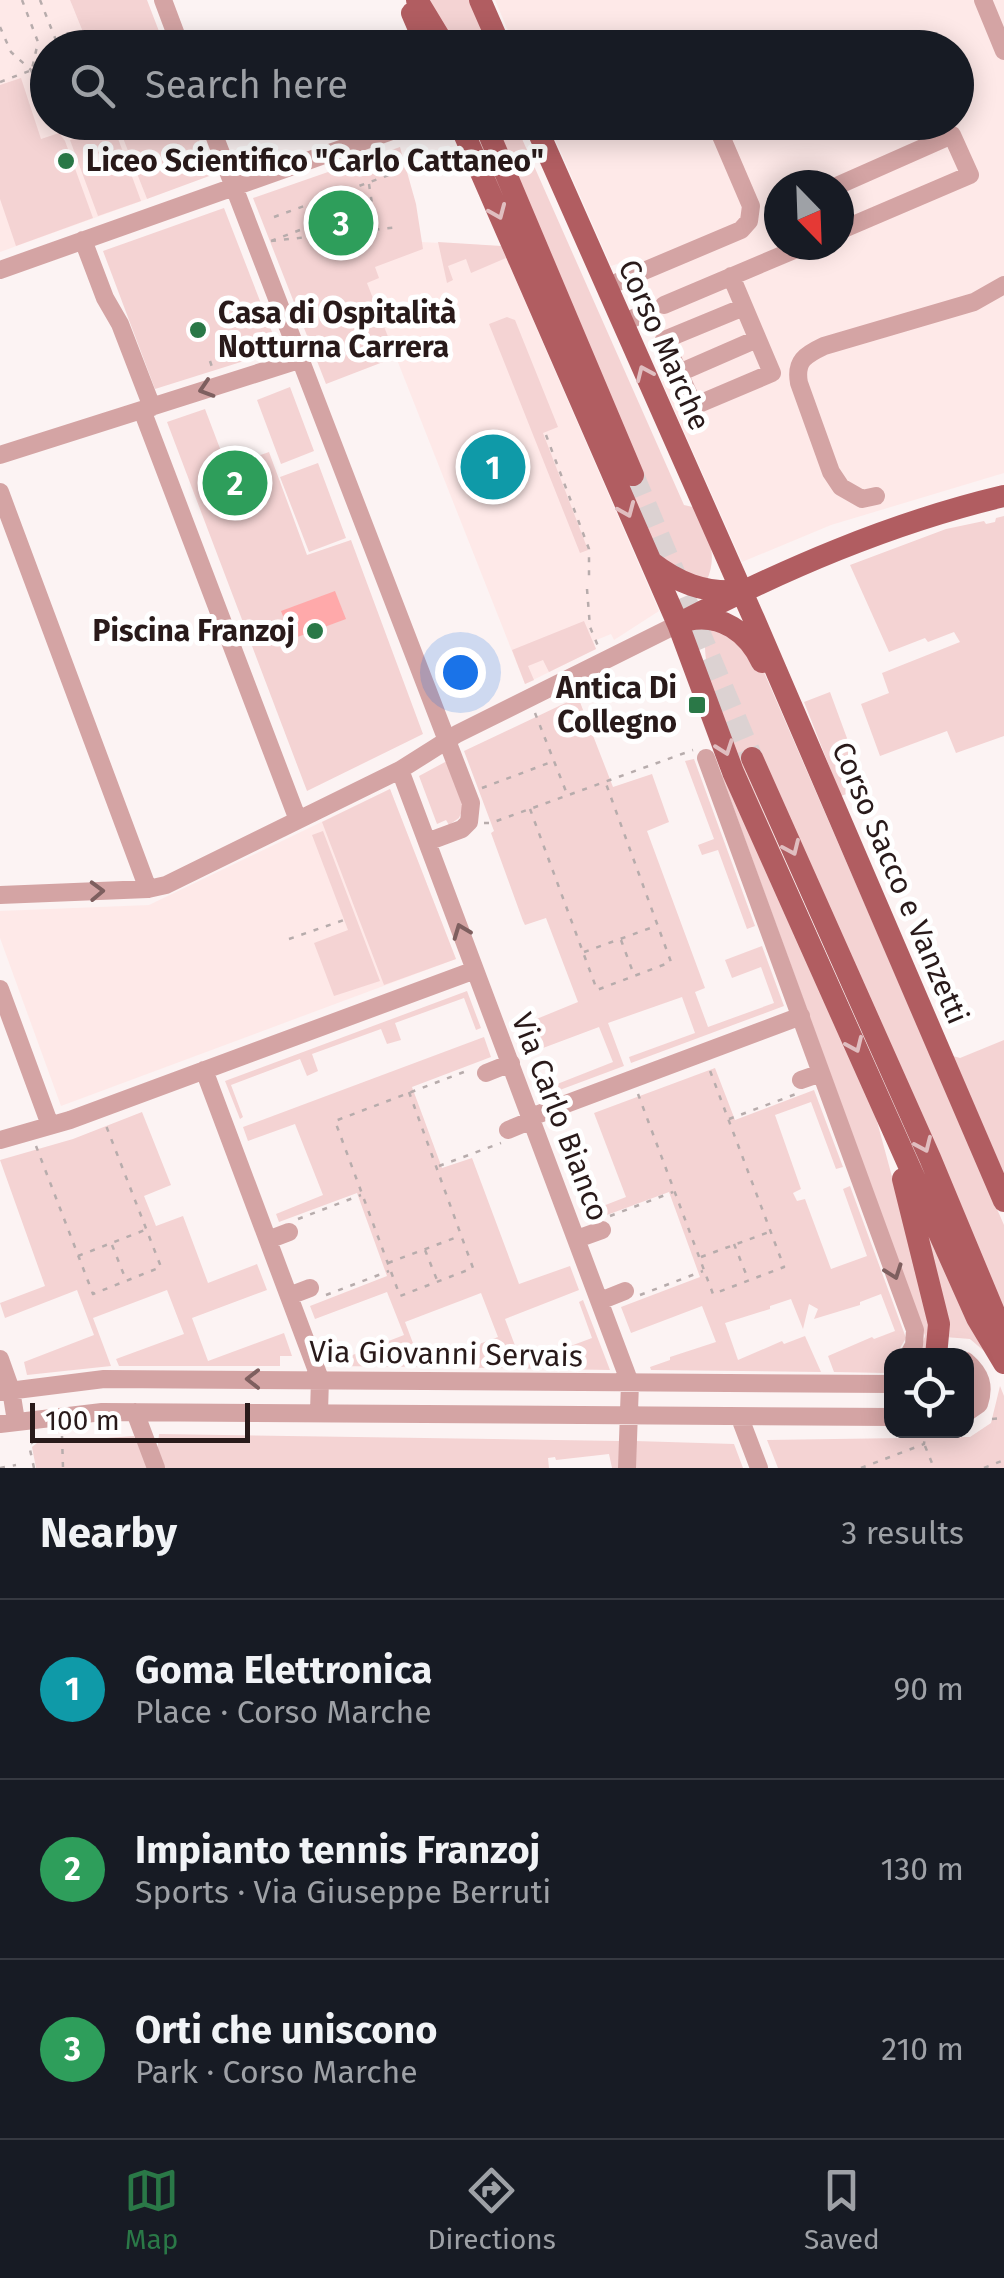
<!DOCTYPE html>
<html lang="en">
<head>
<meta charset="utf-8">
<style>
	:root { --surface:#171b24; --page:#242831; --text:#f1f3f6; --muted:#9ea1a6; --line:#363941; --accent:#2a7847 }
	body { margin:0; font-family:"Fira Sans",sans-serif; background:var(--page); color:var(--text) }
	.controls { position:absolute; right:30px; bottom:30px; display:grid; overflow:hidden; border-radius:20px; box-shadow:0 5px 25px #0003 }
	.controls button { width:90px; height:90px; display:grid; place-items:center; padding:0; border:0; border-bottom:2px solid var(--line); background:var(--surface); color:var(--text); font:50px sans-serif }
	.compass { position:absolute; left:764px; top:170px; width:90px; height:90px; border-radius:50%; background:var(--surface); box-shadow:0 5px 25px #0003; rotate:157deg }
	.scale { position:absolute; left:30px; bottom:25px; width:220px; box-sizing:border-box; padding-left:10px; border:5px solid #291a1a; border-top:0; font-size:28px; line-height:35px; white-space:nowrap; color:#291a1a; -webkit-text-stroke:8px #fff; paint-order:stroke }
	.you { position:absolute; left:460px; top:672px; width:35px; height:35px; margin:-25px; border:8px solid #fff; border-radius:50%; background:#1a73e8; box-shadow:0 0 0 15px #1a73e833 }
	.badge { display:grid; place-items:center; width:65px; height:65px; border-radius:50%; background:var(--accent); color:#fff; font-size:32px; font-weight:700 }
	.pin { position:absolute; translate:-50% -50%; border:5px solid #fff; box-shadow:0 2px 10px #0006 }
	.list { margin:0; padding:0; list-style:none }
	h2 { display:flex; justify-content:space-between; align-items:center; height:130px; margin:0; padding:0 40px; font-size:42px }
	h2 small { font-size:32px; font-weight:400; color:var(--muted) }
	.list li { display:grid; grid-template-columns:65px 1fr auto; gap:30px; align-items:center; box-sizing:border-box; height:180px; padding:0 40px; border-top:2px solid var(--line) }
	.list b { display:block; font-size:38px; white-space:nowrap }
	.list p { margin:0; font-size:32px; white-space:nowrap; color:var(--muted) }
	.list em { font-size:32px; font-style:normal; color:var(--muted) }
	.icon { flex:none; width:55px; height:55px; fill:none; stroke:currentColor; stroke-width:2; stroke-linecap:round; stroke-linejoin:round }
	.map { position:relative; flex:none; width:1004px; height:1468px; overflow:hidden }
	.search { position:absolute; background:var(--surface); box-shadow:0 5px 25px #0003; left:30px; right:30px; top:30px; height:110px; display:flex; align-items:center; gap:25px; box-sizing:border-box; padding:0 35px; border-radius:55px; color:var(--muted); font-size:38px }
	.sheet { height:670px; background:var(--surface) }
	nav { display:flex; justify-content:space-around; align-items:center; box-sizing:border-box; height:140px; border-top:2px solid var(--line); background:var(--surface); font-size:28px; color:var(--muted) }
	nav a { display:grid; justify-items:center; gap:5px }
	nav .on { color:var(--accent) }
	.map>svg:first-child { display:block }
</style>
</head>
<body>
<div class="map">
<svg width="1004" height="1468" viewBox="0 0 1004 1468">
	<rect width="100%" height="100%" fill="#fcf3f3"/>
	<path fill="#fee9e8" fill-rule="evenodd" d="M0,0H70L89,47L48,48V122L117,123L147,199L0,252Z
		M495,0H1004V473L831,525L742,562L662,382L673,377L654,334L655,318L651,319L626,261L611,266L548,123L956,122V48L515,47ZM779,185H839V245H779Z
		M421,242L501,246L659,611L614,640L611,634L594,641L596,649L525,684L358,261L383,251Z
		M390,789L456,959L61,1106L0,938V911L149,905Z"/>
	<path fill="#f4d3d3" d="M70,0H147L165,47H89Z
		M429,0H469L493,43L480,40L482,47H456Z
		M21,78L41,139L59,133L65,141L93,218L16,246L0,199V85Z
		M117,123H193L212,175L147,199Z
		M470,123H515L684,505L697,508C708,533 719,555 706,582L653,555Z
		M113,125L141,201L98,216L70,140Z
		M400,147L416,204L423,249L375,267L379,278L367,283L396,357L326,384L253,198Z
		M224,208L279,350L155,389L103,251Z
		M438,242L501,246L506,258L471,273L466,259L448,266L453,280L447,283Z
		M507,317L515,320L558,427L543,433L588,550L580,553L489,324Z
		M290,387L314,451L281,464L257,400Z
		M205,409L227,467L269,452L307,555L351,540L423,734L307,791L167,422Z
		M318,463L346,538L309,552L280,477Z
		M1004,516V736L956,753L947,731L880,756L861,704L889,693L882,673L960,642L954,632L928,642L925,638L889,652L850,565L946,529L984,521L986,524L995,522L996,518Z
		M584,621L596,649L549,672L543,660L528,666L534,680L525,684L512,650Z
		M719,626L763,670L1004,1225V1310L742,763L937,1207L740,769C728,736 699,667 706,633Z
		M830,692L865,787L841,796L804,702Z
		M578,697L613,787L652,774L669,822L647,831L705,988L695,992L708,1027L774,1003L761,967L732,978L725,960L762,946L784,1006L631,1063L629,1057L695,1033L682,997L608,1023L624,1066L549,1094L547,1088L613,1062L599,1027L527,1054L517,1027L578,1002L546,918L525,925L523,921L491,833L494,831L464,751Z
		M694,759L755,926L747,929L718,850L702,855L698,845L714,839L685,761Z
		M447,761L464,806L459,818L449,825L446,820L437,824L419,776Z
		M726,774L875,1114L933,1328L929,1355H918L925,1336L920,1320L722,776Z
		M390,789L456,959L384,985L322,822Z
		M323,831L380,981L334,996L314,943L348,930L312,835Z
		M467,991L481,1028L476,1030L464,998L395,1023L401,1040L387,1044L381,1029L312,1054L318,1071L307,1076L300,1059L231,1085L243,1117L240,1119L225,1081Z
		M484,1037L491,1057L412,1087L442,1168L472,1158L519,1284L570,1266L579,1290L505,1319L522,1364L592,1338L579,1302L583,1300L610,1370L430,1367L428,1363L498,1337L481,1293L405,1322L422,1367L333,1366L332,1363L404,1335L387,1292L315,1319L310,1306L387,1276L357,1193L279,1222L276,1214L323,1195L295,1124L248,1141L243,1127Z
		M1004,1040V1174L953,1056L960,1058Z
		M715,1068L735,1120L814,1090L843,1167L836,1169L811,1102L775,1115L801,1189L793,1193L797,1201L805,1199L831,1269L867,1256L843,1189L850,1186L906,1338L896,1355L892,1356L885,1373L834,1372L828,1356L872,1337L874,1339L895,1331L881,1294L860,1302V1305L814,1319L818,1309L809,1304L803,1329L791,1299L770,1306V1309L725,1323L738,1360L782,1341L784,1344L805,1336L821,1372L651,1370L650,1367L670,1360V1357L716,1342L702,1306L631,1333L621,1307L700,1277L669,1192L588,1222L585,1213L626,1197L594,1113Z
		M142,1112L171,1185L144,1196L156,1226L183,1216L208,1283L257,1264L267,1290L192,1318L208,1361L284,1333L292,1356H280V1366H119L116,1359L184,1334L167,1290L93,1318L111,1366L27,1375L24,1362L94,1335L77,1290L5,1318L0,1303L45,1286L0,1160L73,1139Z
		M915,1200L984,1351L970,1339L945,1337Z
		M1000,1386L1004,1396V1468H778L767,1440L970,1437L991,1423Z
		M159,1434L620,1441L619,1468H612L609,1454L556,1460L555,1457L548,1458L549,1468H163L157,1452Z
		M134,1436L149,1468H36L32,1447L37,1443Z
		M635,1441L734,1444L743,1468H633Z"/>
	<path fill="#ffa9aa" d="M335,591L346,619L292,639L281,611Z"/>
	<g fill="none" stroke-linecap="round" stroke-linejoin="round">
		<path stroke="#dcd2d2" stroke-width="22" stroke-dasharray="22 11" stroke-linecap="butt" d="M633,475L752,758"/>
		<path stroke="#b7acac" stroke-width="2.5" stroke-dasharray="5 8" stroke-linecap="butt" d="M22,0L38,42L32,69
			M40,0L59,48
			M0,27L11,52L31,70L48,113
			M0,82L48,64
			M51,122L67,136L105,122
			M369,184L376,230
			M274,217L389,175
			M310,236L313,204
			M271,241L399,227
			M271,241L371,203
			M210,361L213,370
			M546,435L589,549V577
			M587,589L590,627L598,646
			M535,713L567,794
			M482,788L554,761
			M530,809L597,990L671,962L605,781
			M484,823H491L693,750
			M289,939L344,920
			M621,940L634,975
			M584,952L656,926
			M409,1092L473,1268L400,1296L335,1121L469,1070
			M638,1094L713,1294L784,1267L709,1068
			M729,1119L796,1094
			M36,1146L93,1294L161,1267L105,1123
			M439,1166L501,1143
			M610,1216L673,1192
			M298,1219L361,1195
			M734,1244L748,1279
			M112,1245L126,1280
			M425,1250L437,1280
			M78,1256L145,1230
			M701,1257L769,1232
			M388,1263L460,1236
			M326,1295L389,1271
			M640,1295L703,1271
			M992,1419L1004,1418
			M62,1436L63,1468
			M925,1446L934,1468
			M0,1468L16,1465
			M34,1468L29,1445L35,1440
			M861,1468L924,1444L925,1435
			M984,1468L1004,1460"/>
		<path stroke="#d4a4a4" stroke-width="18" d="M163,0L181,48
			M983,0L1004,51
			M209,122L471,803L469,822L462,829L427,842
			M839,185L952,135L970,175L839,231
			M83,240L105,298L120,324L152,407
			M0,270L417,122
			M731,276L772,373L694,406L679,373L757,339
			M606,287L741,230L749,221L751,206L715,122
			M664,305L806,245
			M622,323L648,312
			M679,373L664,340L744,307
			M142,410L298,820
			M0,455L299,360
			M0,492L148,889
			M876,496L862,499L841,487L831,472L799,383C795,361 805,355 824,346L974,302L1004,285
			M706,758L915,1330L914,1345L908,1356
			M400,770L630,1383L627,1468
			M0,895L148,889L166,885L400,770L457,734L678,624
			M0,989L50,1125
			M204,1070L320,1379L319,1412
			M486,1073L511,1063
			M801,1080L821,1073
			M531,1117L801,1016
			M508,1130L532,1120
			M0,1140L70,1120L475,970
			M577,1239L602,1230
			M268,1240L289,1232
			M289,1296L310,1288
			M600,1301L625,1291
			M0,1359L11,1390L16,1421
			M966,1361C981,1374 985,1386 979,1404L966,1413
			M0,1392L104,1379L892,1384
			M135,1412L156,1468
			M740,1418L759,1468
			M0,1424L102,1412L892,1417"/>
		<path stroke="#b15d61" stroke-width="22" d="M417,0L446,48
			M480,0L501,48
			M412,13L427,48
			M459,122L678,624L733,772L977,1318L1004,1363
			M484,122L633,475
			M534,122L754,619L1004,1201
			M651,562C678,583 704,593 737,591
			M688,620C721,613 748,632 762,662
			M678,624C782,570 890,523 1004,496
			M752,758L930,1158L1004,1336
			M903,1179L939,1324L936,1356"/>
	</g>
	<defs><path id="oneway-chevron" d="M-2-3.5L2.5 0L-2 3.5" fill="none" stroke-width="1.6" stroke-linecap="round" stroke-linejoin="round" transform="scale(2.5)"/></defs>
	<g stroke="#e0bec0">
		<use href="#oneway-chevron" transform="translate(498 212) rotate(67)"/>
		<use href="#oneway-chevron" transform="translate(644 373) rotate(-114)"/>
		<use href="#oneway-chevron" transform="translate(627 510) rotate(67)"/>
		<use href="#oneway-chevron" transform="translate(725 748) rotate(70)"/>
		<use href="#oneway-chevron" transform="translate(792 848) rotate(66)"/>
		<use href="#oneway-chevron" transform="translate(855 1045) rotate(66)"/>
		<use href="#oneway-chevron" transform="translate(924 1145) rotate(66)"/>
	</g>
	<g stroke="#7e5f5f">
		<use href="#oneway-chevron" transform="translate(206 389) rotate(162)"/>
		<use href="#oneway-chevron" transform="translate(97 891) rotate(-2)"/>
		<use href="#oneway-chevron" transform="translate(461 931) rotate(-111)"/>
		<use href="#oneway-chevron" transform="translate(894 1272) rotate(70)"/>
		<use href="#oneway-chevron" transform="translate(253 1379) rotate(-180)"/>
	</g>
	<g fill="#2a7847" stroke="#fff" stroke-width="4">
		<circle cx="66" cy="161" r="10"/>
		<circle cx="198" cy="330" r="10"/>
		<circle cx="315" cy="631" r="10"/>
		<rect x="687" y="695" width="20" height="20" rx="5"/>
	</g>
	<g text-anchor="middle" stroke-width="10" stroke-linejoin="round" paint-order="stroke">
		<g font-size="30" font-weight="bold" fill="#291a1a" stroke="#fff" text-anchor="start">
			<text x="86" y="171">Liceo Scientifico "Carlo Cattaneo"</text>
			<text x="218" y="323">Casa di Ospitalità<tspan x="218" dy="34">Notturna Carrera</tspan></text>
			<text x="295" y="641" text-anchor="end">Piscina Franzoj</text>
			<text x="677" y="698" text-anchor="end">Antica Di<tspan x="677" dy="34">Collegno</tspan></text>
		</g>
		<g font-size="30" fill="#291a1a" stroke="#fff">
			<text transform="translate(664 345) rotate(66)" y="10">Corso Marche</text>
			<text transform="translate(900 883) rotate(67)" y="10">Corso Sacco e Vanzetti</text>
			<text transform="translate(560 1117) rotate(69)" y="10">Via Carlo Bianco</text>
			<text transform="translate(446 1354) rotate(1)" y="10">Via Giovanni Servais</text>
		</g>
	</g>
</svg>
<div class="controls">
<button><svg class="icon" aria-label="locate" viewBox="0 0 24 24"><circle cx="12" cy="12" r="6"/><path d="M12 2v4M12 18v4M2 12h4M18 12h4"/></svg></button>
</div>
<svg class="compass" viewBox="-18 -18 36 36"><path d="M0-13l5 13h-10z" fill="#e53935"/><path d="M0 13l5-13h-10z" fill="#9ea1a6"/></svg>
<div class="scale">100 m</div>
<div class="you"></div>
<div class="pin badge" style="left:493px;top:467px;background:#0f9aa8">1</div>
<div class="pin badge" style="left:235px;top:483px;background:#2e9e5b">2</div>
<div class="pin badge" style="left:341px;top:223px;background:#2e9e5b">3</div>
<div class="search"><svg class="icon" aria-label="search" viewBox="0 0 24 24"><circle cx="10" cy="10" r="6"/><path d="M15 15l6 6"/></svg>Search here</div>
</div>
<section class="sheet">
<h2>Nearby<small>3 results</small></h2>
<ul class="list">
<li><span class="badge" style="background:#0f9aa8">1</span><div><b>Goma Elettronica</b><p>Place · Corso Marche</p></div><em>90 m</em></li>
<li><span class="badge" style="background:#2e9e5b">2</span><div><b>Impianto tennis Franzoj</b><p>Sports · Via Giuseppe Berruti</p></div><em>130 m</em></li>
<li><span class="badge" style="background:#2e9e5b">3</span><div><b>Orti che uniscono</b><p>Park · Corso Marche</p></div><em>210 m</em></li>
</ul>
</section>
<nav>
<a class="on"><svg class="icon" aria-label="map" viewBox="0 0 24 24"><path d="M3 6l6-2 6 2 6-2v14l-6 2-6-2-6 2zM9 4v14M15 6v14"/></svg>Map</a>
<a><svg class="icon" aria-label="directions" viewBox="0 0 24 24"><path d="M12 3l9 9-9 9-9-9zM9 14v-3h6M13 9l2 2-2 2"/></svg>Directions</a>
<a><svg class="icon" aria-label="saved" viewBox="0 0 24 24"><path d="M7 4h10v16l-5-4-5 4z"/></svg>Saved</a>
</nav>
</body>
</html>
